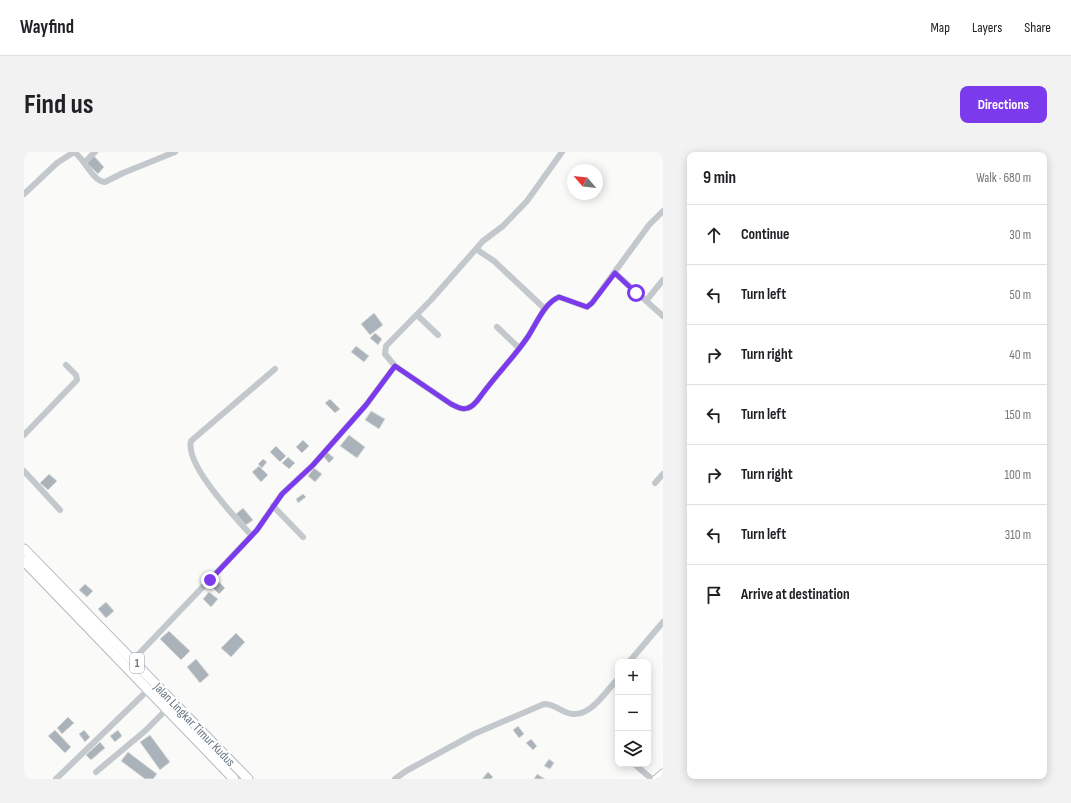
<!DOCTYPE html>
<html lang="en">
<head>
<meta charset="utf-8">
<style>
	:root { --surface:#fff; --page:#f2f2f2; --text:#202124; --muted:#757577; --line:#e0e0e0; --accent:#7c3aed }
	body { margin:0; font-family:"Sofia Sans Condensed",sans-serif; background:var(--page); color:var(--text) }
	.controls { position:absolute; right:12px; bottom:12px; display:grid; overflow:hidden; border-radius:8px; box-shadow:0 2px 10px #0003 }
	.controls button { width:36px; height:36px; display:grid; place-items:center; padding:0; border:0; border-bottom:1px solid var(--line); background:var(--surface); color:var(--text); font:20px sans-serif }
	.compass { position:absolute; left:543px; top:12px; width:36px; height:36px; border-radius:50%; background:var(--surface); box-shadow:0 2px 10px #0003; rotate:298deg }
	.stop { position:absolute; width:12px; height:12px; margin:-9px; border:3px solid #7c3aed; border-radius:50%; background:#fff }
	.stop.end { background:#7c3aed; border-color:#fff; box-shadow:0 1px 4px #0008 }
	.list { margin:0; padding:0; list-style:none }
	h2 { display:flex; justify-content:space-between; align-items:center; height:52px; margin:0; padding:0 16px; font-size:17px }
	h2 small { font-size:13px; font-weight:400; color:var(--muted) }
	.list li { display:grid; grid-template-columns:26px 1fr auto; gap:12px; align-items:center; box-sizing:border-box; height:60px; padding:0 16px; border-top:1px solid var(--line) }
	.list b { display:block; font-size:15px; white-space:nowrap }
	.list em { font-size:13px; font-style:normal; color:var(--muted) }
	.icon { flex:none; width:22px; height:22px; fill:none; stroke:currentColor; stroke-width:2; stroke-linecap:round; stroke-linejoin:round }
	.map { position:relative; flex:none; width:639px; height:627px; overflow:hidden; border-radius:8px }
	header { display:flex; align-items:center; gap:24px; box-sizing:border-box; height:56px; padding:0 20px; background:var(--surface); border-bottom:1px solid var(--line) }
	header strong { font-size:19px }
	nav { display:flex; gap:22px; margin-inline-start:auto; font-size:14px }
	.intro { display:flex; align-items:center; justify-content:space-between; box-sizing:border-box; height:96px; padding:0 24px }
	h1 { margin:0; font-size:28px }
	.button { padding:10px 18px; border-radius:8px; background:var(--accent); color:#fff; font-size:14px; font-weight:700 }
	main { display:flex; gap:24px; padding:0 24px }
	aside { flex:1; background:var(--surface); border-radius:8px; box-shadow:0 2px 10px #0003 }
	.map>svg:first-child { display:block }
</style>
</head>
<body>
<header>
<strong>Wayfind</strong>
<nav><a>Map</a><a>Layers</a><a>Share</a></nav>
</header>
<div class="intro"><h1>Find us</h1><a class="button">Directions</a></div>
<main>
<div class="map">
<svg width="639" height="627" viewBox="0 0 639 627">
	<rect width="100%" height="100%" fill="#fafaf8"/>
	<path fill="#aab3b9" stroke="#dcdcda" d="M70,4L80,15L74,22L63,11Z
		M350,161L359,173L346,183L337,172Z
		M351,181L358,187L354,193L346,186Z
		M332,194L345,204L340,210L327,200Z
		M306,247L316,257L311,261L301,251Z
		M347,259L361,267L355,277L341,268Z
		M325,283L341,295L333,306L316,294Z
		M279,288L285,294L278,301L272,295Z
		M252,294L262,304L256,310L246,300Z
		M303,300L310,306L305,311L299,304Z
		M264,305L271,311L265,317L258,311Z
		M239,307L243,310L238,316L234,312Z
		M235,314L244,323L237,330L228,320Z
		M290,316L298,322L291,330L284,324Z
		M25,322L33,329L24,338L16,331Z
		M279,342L282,345L274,351L272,347Z
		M219,356L229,368L222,373L212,362Z
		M192,427L201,436L195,442L186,433Z
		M61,432L69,439L63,445L55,438Z
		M185,440L194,447L187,455L179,447Z
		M82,450L90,459L82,466L74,457Z
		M145,479L166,499L157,508L136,487Z
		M212,481L221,490L207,505L197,496Z
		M172,507L185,523L176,531L163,515Z
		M44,565L50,571L38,582L33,576Z
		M494,574L500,582L495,586L489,578Z
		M31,578L47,595L41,601L24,584Z
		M60,578L66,585L61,590L55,582Z
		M94,578L98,584L91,590L86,584Z
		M126,583L146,610L136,618L116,590Z
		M507,587L513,594L509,598L502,591Z
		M76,590L81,596L67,608L62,603Z
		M104,600L133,622L129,627H121L97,609Z
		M525,607L530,611L526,617L520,614Z
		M464,620L469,625L467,627H458Z
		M513,622L521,627H510Z"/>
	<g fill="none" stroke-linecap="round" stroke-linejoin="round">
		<g stroke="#b5babe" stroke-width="9">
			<path id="major" d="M632,627L639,621"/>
		</g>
		<g stroke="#b4b9bd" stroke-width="11">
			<path id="highway" d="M0,397L224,627
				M0,409L210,627"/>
		</g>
		<path stroke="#c3c8cc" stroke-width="6" d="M538,0L503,49L479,74L459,89L407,148L362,194L361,202L371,214L427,252C433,255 438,258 444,256C451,254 455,246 459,241C473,222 490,205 503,186C512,173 520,151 535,145L563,155L568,151L625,73L639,59
			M61,10L71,0
			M0,42L33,11L50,0C61,7 68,29 81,30L99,21L151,0
			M452,97L470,109L521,157
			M591,121L639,164
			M622,149L639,128
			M393,163L414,183
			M473,175L495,196
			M0,283L53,228L52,223L42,213
			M0,319L36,358
			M631,331L639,322
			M249,354L279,385
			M227,383C211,365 161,313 167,289L251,217
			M109,508L233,378L258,342L289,313L342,253L371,214
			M605,510L639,470
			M610,612L628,627
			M72,620L121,579L143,557
			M32,627L124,538
			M371,627L382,619L450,582L520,552C530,552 535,558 544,561C566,568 581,539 594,527"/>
		<use href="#major" stroke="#fff" stroke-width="7"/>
		<use href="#highway" stroke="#fff" stroke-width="9"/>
	</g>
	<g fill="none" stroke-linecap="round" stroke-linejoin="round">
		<path stroke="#7c3aed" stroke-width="5" d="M186,428L233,378L258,342L289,313L342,253L371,214L427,252C433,255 438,258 444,256C451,254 455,246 459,241C473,222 490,205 503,186C512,173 520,151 535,145L563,155L568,151L591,121L612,141"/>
	</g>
	<g text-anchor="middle" stroke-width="4" stroke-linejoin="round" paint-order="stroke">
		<rect fill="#fff" stroke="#939fa8" stroke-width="1" x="106" y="501" width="14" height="20" rx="3"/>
		<g font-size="12" font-weight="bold" fill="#657683">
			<text x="113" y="515">1</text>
		</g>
		<g font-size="13" fill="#657683" stroke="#fff">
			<text transform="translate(171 572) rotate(46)" y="5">Jalan Lingkar Timur Kudus</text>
		</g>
	</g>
</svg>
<div class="controls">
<button>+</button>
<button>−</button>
<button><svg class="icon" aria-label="layers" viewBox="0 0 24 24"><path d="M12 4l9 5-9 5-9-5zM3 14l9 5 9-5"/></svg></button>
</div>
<svg class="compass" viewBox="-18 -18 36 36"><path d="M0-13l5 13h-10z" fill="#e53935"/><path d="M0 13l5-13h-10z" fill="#757577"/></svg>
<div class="stop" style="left:612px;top:141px"></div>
<div class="stop end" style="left:186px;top:428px"></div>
</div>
<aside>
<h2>9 min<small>Walk · 680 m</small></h2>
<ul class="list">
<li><svg class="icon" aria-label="ahead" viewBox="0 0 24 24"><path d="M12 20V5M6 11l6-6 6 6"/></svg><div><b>Continue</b></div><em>30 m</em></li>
<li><svg class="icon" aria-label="left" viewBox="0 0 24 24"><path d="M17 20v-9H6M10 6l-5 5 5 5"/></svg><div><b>Turn left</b></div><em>50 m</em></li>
<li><svg class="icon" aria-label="right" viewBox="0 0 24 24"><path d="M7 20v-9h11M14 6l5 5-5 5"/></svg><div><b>Turn right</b></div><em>40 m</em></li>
<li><svg class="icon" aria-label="left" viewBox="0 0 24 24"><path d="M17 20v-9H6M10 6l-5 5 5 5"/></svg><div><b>Turn left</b></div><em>150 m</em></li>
<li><svg class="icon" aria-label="right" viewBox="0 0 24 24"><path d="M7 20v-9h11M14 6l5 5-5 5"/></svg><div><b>Turn right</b></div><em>100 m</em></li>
<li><svg class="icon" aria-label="left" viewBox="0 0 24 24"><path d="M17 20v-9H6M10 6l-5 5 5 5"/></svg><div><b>Turn left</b></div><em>310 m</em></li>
<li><svg class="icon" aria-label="arrive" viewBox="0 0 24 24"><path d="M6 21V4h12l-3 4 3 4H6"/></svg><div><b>Arrive at destination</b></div></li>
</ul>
</aside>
</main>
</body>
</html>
